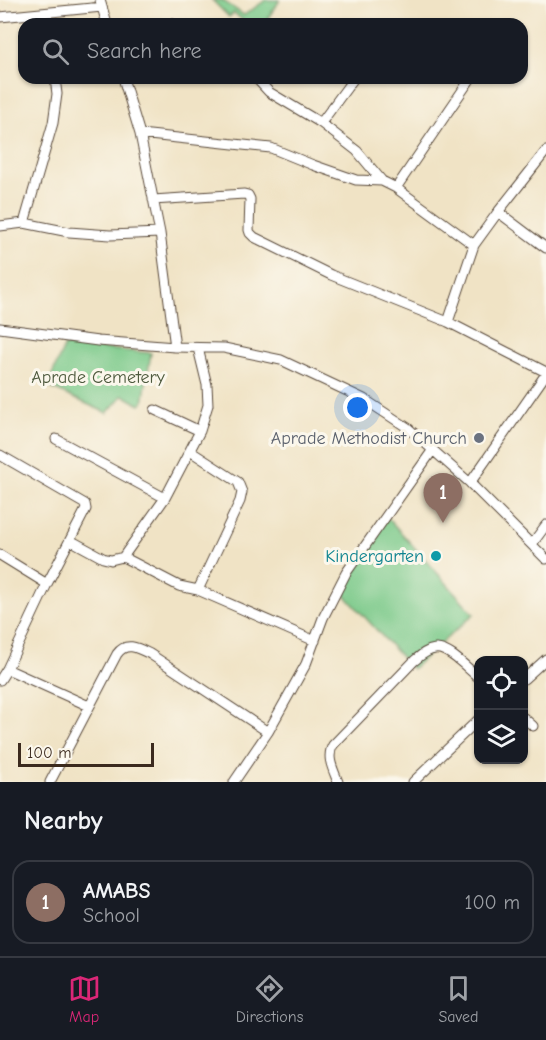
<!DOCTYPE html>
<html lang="en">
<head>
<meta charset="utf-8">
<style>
	:root { --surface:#171b24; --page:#242831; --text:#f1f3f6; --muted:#9ea1a6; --line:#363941; --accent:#db2777 }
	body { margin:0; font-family:"Comic Neue",sans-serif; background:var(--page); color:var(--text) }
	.controls { position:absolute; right:18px; bottom:18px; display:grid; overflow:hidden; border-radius:12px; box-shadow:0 2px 4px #0004 }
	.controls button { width:54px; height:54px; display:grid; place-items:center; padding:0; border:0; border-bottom:2px solid var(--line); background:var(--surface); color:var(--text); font:30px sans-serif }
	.scale { position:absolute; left:18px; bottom:15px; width:136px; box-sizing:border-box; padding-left:6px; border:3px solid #3b2a1e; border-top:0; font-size:16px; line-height:21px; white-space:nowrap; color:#3b2a1e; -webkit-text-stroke:4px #fbf7ec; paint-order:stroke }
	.you { position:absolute; left:358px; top:408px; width:21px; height:21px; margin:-15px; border:4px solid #fff; border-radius:50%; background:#1a73e8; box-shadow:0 0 0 9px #1a73e833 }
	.badge { display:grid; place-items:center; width:39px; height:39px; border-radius:50%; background:var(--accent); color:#fff; font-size:20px; font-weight:700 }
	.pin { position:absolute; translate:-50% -50px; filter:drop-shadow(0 2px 3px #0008) }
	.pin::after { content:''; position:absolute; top:32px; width:21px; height:18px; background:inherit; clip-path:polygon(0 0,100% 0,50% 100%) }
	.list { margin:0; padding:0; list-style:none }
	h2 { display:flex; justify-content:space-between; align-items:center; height:78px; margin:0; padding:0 24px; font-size:26px }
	h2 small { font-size:20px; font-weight:400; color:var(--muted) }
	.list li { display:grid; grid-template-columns:39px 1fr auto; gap:18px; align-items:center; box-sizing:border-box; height:84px; margin:0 12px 12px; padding:0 12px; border:2px solid var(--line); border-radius:18px }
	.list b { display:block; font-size:22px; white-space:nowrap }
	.list p { margin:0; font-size:20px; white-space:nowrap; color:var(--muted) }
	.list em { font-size:20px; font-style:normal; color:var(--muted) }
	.icon { flex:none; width:33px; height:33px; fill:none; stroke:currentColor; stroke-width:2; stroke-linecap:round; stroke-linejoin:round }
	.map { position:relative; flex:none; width:546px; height:782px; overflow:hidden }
	.search { position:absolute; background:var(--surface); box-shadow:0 2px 4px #0004; left:18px; right:18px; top:18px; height:66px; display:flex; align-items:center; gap:15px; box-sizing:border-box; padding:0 21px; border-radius:18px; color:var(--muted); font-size:22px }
	.sheet { height:174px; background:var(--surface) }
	nav { display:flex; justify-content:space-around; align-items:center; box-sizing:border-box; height:84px; border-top:2px solid var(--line); background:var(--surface); font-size:16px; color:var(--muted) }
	nav a { display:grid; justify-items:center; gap:3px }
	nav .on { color:var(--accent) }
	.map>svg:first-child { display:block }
</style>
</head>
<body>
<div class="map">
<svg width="546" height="782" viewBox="0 0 546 782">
	<rect width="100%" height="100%" fill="#fbf7ec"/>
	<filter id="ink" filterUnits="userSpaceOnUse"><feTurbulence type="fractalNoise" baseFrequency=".0167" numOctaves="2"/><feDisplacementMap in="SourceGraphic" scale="12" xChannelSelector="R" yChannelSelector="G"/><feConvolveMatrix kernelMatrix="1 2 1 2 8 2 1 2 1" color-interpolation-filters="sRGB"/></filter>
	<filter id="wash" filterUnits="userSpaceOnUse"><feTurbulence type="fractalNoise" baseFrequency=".008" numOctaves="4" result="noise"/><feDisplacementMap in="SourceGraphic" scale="24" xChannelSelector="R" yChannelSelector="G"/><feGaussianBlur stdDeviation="1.35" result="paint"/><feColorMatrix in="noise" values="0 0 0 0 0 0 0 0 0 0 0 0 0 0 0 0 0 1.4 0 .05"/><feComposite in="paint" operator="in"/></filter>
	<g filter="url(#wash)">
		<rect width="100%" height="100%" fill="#f0e3c5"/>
		<path fill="#7ac989" stroke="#5a7a54" stroke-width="1.5" d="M212,0H222L244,15L266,0H280L264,24H247L234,13L229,17Z
			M65,345L151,353L143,403L140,405L123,395L107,413L47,386Z
			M387,517L474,614L412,669L342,592Z"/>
	</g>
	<g filter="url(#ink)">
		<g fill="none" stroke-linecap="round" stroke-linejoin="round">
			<g stroke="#564637" stroke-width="11">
				<path id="minor" d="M100,0L107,24
					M0,17L102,7
					M164,24H173
					M123,78L140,134L160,233L175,347
					M256,78L269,92L321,123L357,151L382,181
					M321,123L354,78
					M140,134L271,148L313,165L356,180L382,181L396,188L474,245
					M396,188L471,78
					M153,200L244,194L248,195L250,199L249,230L250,233L254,237L331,275L448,322L546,372
					M498,212L546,248
					M24,223L69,232L110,235L160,233
					M0,226L24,223L53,123L57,94L55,78
					M448,322L474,245L498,212L546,151
					M0,328L98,341L175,347L224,348L281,360L364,399L408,428L470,483L546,559
					M155,410L200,431
					M56,439L165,498
					M190,451L238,482L242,492L240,501L198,590
					M0,455L85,504L86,509L47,584L7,669L0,680
					M470,483L546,374
					M70,540L103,558L111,560L123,557L165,498L200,431L208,405L207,385L198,348
					M532,544L546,525
					M0,555L47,584
					M123,557L179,586L198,590L315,641
					M7,669L89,706
					M524,679L546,659
					M524,718L533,726
					M50,782L117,654C126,641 138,648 150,654L268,732
					M234,782L268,732L306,664L323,618L346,573L432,451
					M338,782C333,769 326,757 333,745L414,661C420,656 426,650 435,649C448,647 468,669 478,677
					M413,782L478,720"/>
			</g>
			<use href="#minor" stroke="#fff" stroke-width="9"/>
		</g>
	</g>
	<circle fill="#6b7280" stroke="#fbf7ec" stroke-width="2" cx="479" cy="438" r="6"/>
	<circle fill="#0f9aa8" stroke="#fbf7ec" stroke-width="2" cx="436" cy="556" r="6"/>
	<g text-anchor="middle" stroke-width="6" stroke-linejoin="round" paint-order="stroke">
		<g font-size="18" fill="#4e5a3e" stroke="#fbf7ec">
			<text x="98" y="383">Aprade Cemetery</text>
		</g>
		<g font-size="18" fill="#5b616d" stroke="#fbf7ec" text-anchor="end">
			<text x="467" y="444">Aprade Methodist Church</text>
		</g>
		<g font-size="18" fill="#0d838f" stroke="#fbf7ec" text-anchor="end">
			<text x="424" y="562">Kindergarten</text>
		</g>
	</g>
</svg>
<div class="controls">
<button><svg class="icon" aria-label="locate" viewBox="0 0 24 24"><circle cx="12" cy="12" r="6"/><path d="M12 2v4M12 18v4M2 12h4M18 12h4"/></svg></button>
<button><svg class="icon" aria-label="layers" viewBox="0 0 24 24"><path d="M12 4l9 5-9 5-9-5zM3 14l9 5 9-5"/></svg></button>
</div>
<div class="scale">100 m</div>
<div class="you"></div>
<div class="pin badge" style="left:443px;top:523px;background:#8d6e63">1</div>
<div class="search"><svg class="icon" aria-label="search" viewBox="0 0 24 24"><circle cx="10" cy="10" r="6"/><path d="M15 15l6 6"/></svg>Search here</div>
</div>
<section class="sheet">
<h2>Nearby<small></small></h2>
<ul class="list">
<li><span class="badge" style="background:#8d6e63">1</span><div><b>AMABS</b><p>School</p></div><em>100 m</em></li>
</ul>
</section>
<nav>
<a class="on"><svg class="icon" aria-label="map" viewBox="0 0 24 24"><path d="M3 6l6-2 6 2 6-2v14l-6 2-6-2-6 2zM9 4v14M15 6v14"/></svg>Map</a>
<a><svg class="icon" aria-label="directions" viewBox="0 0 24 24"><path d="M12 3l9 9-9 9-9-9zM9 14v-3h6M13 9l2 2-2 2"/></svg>Directions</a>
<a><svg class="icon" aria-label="saved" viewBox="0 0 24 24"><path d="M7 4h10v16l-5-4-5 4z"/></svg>Saved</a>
</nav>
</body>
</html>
